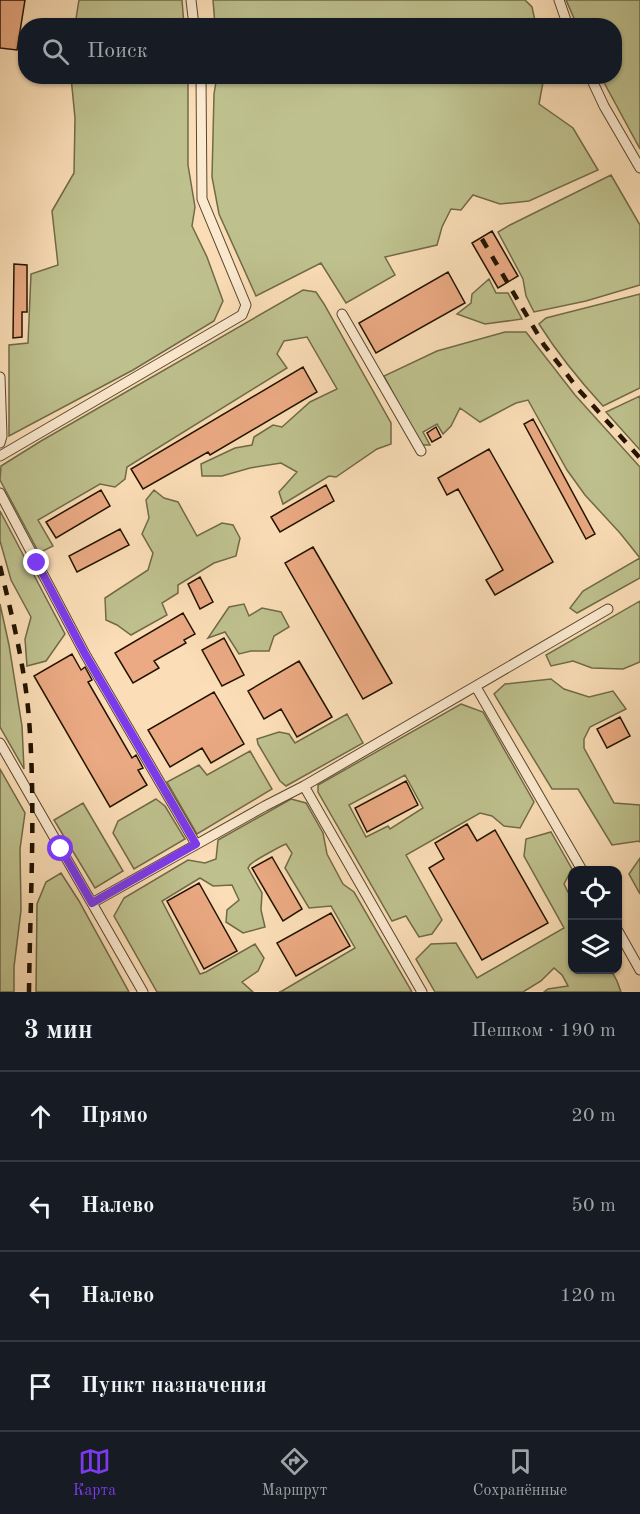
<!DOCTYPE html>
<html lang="ru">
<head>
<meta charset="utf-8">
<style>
	:root { --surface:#171b24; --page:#20242c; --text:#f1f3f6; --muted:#9ea1a6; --line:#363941; --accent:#7c3aed }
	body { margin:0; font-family:"Old Standard TT",serif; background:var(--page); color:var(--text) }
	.controls { position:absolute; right:18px; bottom:18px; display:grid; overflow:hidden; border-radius:12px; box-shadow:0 2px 4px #0004 }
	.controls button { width:54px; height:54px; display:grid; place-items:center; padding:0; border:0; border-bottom:2px solid var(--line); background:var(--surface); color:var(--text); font:30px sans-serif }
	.stop { position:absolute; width:18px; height:18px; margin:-14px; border:4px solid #7c3aed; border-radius:50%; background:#fff }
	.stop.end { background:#7c3aed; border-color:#fff; box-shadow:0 2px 6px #0008 }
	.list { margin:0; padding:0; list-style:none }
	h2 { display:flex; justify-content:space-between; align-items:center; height:78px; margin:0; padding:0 24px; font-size:26px }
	h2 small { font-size:20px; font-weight:400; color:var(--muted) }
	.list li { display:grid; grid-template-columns:39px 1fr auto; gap:18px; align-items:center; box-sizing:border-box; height:90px; padding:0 24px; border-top:2px solid var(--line) }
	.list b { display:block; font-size:22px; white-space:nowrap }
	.list em { font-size:20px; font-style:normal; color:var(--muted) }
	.icon { flex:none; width:33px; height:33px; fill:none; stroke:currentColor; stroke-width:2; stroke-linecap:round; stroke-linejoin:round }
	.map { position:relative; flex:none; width:640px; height:992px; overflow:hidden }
	.search { position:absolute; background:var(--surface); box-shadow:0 2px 4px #0004; left:18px; right:18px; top:18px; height:66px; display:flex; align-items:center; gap:15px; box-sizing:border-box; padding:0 21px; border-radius:24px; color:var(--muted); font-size:22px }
	.sheet { height:438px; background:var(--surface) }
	nav { display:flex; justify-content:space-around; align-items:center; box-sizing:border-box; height:84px; border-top:2px solid var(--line); background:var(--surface); font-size:16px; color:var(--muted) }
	nav a { display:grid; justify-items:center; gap:3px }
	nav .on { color:var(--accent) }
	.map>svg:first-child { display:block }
</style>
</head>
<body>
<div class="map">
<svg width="640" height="992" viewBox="0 0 640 992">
	<rect width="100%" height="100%" fill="#fbdeb7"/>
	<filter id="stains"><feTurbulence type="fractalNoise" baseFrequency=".00333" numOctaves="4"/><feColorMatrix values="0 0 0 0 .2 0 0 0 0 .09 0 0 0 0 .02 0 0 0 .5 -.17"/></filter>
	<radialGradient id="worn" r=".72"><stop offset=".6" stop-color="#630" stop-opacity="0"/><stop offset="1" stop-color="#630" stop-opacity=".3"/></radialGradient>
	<path fill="#bec18e" stroke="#706a48" stroke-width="1.5" fill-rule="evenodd" d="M79,0H182L184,25H75Z
		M213,0H525L532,7L536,25H215Z
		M566,0H640V149L601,77L614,76V26L577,25Z
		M217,76L544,77L539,104L573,128L598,170L529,201L500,204L473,195L461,210L451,209L442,227L437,245L385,257L395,275L346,303L321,263L256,296L219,214L212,177L214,94Z
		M71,77H188V165L195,207L192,226L207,257L223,301L214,321L133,370L9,436V345L28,343L31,274L58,265L52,211L74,173L75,118Z
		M611,175L640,225V285L586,301L534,312L526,296L523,279L498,232L510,225Z
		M489,279L496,293H508L522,319L485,324L457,314L471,303L472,294Z
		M303,290L316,292L324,304L391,423V444L377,449L336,477L329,476L283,504L279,492L297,472L281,463L250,468L222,476H202L201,464L235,448L252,445L254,437L273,425L282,427L310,402L337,389L307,337L284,341L277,354L287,368L127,467L125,479L115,487L100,484L38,520L53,546L39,553L0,480L1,466L41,441Z
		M640,294V388L603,406C579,380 558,354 539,324L546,318Z
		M505,332H526L575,395L640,467V578L577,613L570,608L583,591L640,558L620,533L585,495L567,470L528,400L516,403L480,422L460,408L451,426L443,434L437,424L423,432L430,445H421L384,376L437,351Z
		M640,396V450L606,412Z
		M154,490L164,498L178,502L197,536L222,523L233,525L240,538L236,556L214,563L178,585V593L162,603L167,615L131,635L117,625L106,620L105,598L148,570L153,553L142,534L149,518L146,500Z
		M0,511L65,634L46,661L27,666L25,639L31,617L11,580L0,541Z
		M640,601V662L623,669L592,668L573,661L551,666L546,655Z
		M0,604L9,645L22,726L24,769L0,727Z
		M244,604L249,616L262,608L281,612L289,627L274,636L269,651H251L239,654L225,632L208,638L229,607Z
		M551,679L564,689L589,697L613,691L626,709L590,727L584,739V748L614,803L640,805V842L639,841L612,845L578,789H552L494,694L505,684Z
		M461,704L483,712L534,802L520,828L504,826L492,816L480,813L406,855L442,920L432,934L419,937L406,916L392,921L318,792V785ZM405,775L423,808L390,829L388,826L366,837L349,805Z
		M347,714L363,743L286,786L280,781L258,744L257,739L279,732L289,734L295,743Z
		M250,751L272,789L197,834L167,782L199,765L207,775Z
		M0,769L25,813L20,849L21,910L14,967V992H0Z
		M156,799L165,806L185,839L134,869L113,833L118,821Z
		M291,799L306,803L323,833L327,854L343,884L354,892L412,992H279L282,991L355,948L331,906L309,908L285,868L292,853L286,844C283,845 253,861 251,864C249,865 249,867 248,868L262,893L261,910L265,927L243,933L226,922L227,910L239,900L232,885L213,886L200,878L162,901L200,974L206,972L255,944L264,958L258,971L242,982L253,992H157L114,916L124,898L188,860L205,863L216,859L218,840Z
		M83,803L123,871L95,888L54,820Z
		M551,832L572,869L564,884L568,892L572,893V970H611L617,981L621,992H544L548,989L568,986L562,975L554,968L541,981L523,992H435L416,959L431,944L456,943L477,978L564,928L524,856L526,839Z
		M640,858V894L629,874Z
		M61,873L79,901L129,992H36L37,904L46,882Z"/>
	<path fill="#ebaa83" stroke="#211301" stroke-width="1.5" d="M0,0H25L17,50L0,48Z
		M492,231L518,276L498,288L472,243Z
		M14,264L27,265V312H22V337L13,338Z
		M448,272L465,303L376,353L359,323Z
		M303,367L317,392L210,455L208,452L143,489L131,469Z
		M533,419L595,534L586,539L524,424Z
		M436,427L441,437L432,442L427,433Z
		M489,449L553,562L495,595L486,580L503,570L458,489L447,495L438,478Z
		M326,485L334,501L280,532L271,517Z
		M101,490L110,506L56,538L46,522Z
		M120,529L129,545L77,572L69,556Z
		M313,547L392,683L363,699L285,563Z
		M200,577L213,602L200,609L188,584Z
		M183,613L195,634L184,640L186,643L154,661L159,668L133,683L115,653Z
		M224,638L244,675L222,686L202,650Z
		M72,654L81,670L85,667L92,680L88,682L132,758L136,755L143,768L138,770L147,785L110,807L34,676Z
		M299,661L332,717L297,737L281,709L264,719L248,691Z
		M214,692L244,744L211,763L202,748L170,767L148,730Z
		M620,717L630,736L607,748L597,729Z
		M406,781L418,805L367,832L355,808Z
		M467,824L477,841L495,830L548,923L482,960L429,868L444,859L435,843Z
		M272,857L302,909L283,921L252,868Z
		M199,883L237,951L204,969L167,901Z
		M331,913L350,946L296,976L277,943Z"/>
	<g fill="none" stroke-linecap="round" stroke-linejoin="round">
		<g stroke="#58462e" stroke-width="11">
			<path id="lane" d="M191,0L194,26
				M559,0L568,26
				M590,76L604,106L640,168
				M342,314L421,451
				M0,377L2,436L0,443
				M0,456L242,315L246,305L202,199L201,76
				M0,493L85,654L196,844
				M476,687L582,870
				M0,743L143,992
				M304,786L422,992
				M92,903L265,806L304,786L608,609
				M618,931L640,970"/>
		</g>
		<use href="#lane" stroke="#fcead0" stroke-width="9"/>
		<path stroke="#211301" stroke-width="4.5" stroke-dasharray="10 10" stroke-linecap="butt" d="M482,239L544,345L579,390L640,458
			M0,566C12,616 25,667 29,719C36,809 30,901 29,992"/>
	</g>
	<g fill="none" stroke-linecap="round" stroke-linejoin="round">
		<path stroke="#7c3aed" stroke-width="8" d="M37,563L85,654L196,844L92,903L61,849"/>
	</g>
	<rect width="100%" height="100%" filter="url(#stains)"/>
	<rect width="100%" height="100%" fill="url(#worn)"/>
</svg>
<div class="controls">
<button><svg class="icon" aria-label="locate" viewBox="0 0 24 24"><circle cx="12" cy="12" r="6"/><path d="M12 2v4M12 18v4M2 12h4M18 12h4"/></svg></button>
<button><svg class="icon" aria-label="layers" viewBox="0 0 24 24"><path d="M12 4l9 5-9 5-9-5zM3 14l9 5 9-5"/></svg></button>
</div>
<div class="stop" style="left:61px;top:849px"></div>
<div class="stop end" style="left:37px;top:563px"></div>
<div class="search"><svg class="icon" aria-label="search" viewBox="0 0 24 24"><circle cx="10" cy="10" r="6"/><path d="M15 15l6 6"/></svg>Поиск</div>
</div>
<section class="sheet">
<h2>3 мин<small>Пешком · 190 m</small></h2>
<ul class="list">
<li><svg class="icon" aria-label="ahead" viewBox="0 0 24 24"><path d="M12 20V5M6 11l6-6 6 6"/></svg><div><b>Прямо</b></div><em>20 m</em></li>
<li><svg class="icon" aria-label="left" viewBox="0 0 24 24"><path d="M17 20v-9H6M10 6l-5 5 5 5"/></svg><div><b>Налево</b></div><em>50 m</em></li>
<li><svg class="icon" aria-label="left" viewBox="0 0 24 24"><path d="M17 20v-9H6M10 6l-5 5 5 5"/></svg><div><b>Налево</b></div><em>120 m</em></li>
<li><svg class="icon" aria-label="arrive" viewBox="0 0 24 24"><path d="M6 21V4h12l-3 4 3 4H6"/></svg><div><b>Пункт назначения</b></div></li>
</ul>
</section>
<nav>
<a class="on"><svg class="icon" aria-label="map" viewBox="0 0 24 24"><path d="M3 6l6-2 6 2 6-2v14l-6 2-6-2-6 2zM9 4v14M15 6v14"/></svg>Карта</a>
<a><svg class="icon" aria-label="directions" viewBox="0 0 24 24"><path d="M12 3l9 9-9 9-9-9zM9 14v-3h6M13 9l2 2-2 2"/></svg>Маршрут</a>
<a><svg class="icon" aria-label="saved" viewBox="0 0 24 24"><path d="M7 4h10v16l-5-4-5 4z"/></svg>Сохранённые</a>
</nav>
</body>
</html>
